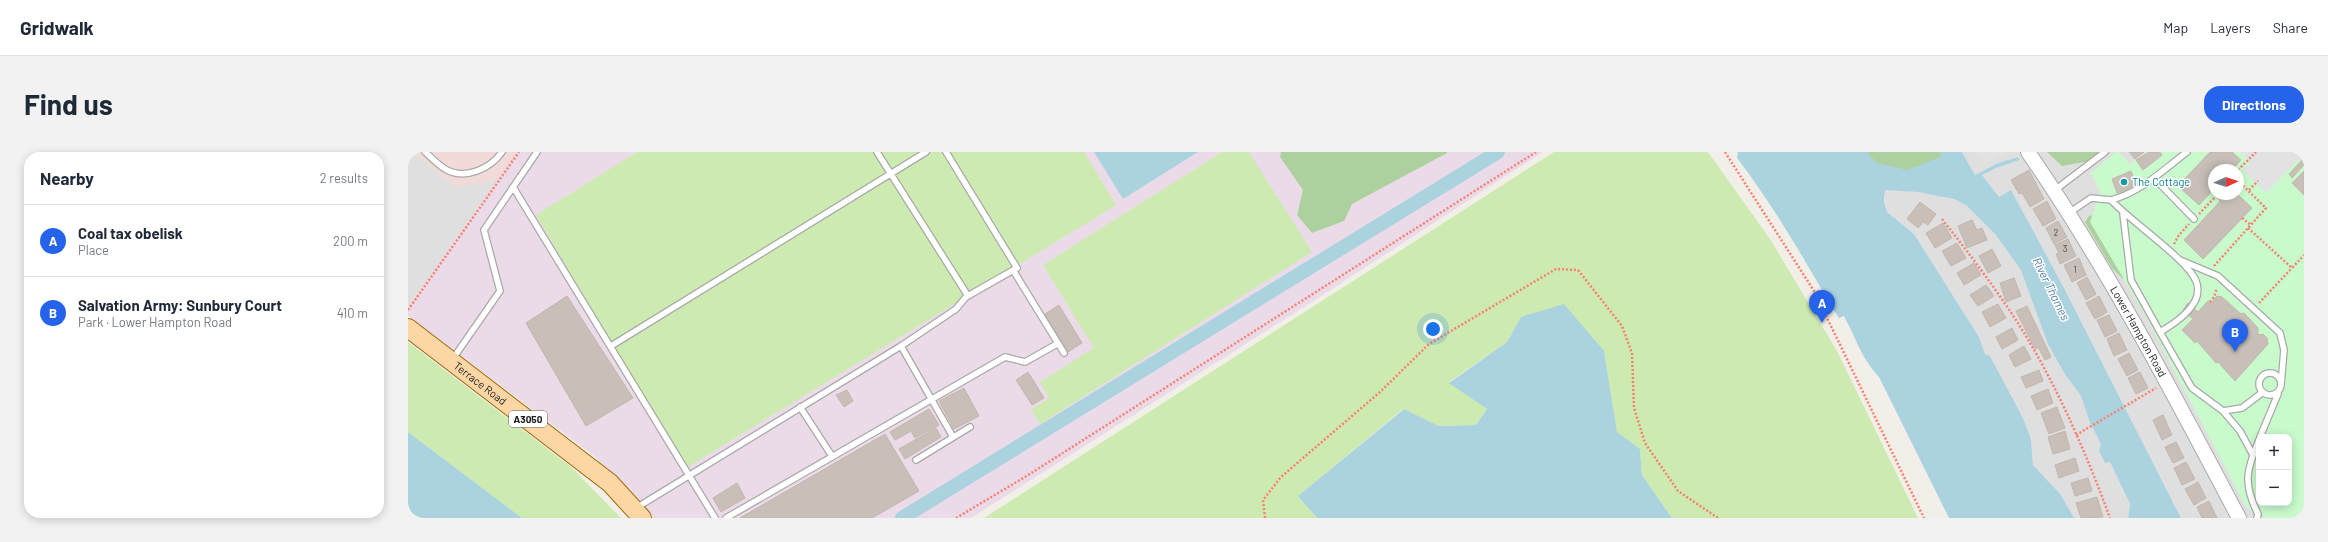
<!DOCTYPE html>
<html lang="en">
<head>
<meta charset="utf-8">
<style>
	:root { --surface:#fff; --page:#f2f2f3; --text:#1f2937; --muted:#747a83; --line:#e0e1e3; --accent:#2563eb }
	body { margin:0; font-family:Barlow,sans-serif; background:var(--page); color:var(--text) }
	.controls { position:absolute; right:12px; bottom:12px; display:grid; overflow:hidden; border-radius:8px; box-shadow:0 2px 10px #0003 }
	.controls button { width:36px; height:36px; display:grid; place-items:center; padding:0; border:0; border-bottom:1px solid var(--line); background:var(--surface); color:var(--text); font:20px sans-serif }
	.compass { position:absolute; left:1800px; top:12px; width:36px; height:36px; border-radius:50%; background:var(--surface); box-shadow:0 2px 10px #0003; rotate:87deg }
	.you { position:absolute; left:1025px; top:177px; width:14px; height:14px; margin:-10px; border:3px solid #fff; border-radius:50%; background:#1a73e8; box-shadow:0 0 0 6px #1a73e833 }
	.badge { display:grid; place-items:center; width:26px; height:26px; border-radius:50%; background:var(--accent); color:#fff; font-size:13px; font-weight:700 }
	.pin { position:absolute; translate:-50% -33px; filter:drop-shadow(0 1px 2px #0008) }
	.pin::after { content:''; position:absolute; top:21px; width:14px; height:12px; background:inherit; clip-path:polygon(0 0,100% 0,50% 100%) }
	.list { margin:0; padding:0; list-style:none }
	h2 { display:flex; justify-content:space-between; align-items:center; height:52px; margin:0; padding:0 16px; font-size:17px }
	h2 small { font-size:13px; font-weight:400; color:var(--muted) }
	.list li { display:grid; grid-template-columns:26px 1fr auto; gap:12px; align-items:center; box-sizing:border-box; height:72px; padding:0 16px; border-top:1px solid var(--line) }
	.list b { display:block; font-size:15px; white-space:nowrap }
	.list p { margin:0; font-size:13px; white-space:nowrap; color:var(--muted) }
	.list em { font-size:13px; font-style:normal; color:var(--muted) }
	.map { position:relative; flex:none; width:1896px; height:366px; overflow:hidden; border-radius:16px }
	header { display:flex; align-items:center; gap:24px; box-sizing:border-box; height:56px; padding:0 20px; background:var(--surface); border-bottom:1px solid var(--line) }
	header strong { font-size:19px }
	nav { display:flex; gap:22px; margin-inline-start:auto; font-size:14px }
	.intro { display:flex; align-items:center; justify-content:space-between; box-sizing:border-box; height:96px; padding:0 24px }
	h1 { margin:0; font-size:28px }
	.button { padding:10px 18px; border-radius:16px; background:var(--accent); color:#fff; font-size:14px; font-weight:700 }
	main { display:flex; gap:24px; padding:0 24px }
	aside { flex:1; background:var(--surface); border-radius:16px; box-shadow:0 2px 10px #0003 }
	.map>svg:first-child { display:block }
</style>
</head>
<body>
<header>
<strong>Gridwalk</strong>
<nav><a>Map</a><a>Layers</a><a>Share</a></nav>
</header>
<div class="intro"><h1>Find us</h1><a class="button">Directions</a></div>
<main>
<aside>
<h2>Nearby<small>2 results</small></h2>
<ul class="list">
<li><span class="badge">A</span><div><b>Coal tax obelisk</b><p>Place</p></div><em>200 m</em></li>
<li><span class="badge">B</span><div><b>Salvation Army: Sunbury Court</b><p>Park · Lower Hampton Road</p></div><em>410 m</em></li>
</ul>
</aside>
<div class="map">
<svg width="1896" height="366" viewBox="0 0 1896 366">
	<rect width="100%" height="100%" fill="#f2efe9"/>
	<path fill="#e0dfdf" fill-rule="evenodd" d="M0,0H4L13,7L47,34L93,25L0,155Z
		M1554,0H1896V366H1773L1656,136L1603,39L1591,45L1574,23L1588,16L1612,8L1610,5L1590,11L1567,23ZM1806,18H1830V42H1806ZM1851,285H1881V351H1851Z
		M1487,37L1537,44L1558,52L1588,82L1605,104L1613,118L1643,197L1656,221L1673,244L1682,271L1693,292L1691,299L1697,311L1702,310L1722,352L1720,366H1666L1653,343L1625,313L1623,287L1615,266L1582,204L1577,203L1571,185L1506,82L1479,60L1476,41L1477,38Z"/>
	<path fill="#f2dad9" d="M4,0H111L93,25L76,31L47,34Z"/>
	<path fill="#ebdbe8" d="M109,0H1135L921,139L563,366H243L185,303L0,164V155Z"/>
	<path fill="#cdebb0" d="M229,0H676L708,53L278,316L128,63Z
		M814,0H841L904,100L632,272L623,258L641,246L632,230L686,196L635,113Z
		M1146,0H1300L1362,87L1429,199L1510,366H1264L1234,323L1232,297L1209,281L1196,199L1113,165L1099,190L1041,230L1079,257L1068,273L1031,274L995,257L890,344L909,366H576Z
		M0,190L163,315L213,366H114L0,280Z"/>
	<path fill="#add19e" d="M873,0H1039V1L944,52L936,69L904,81L889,63L895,38L872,5Z
		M1455,0H1540L1539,30L1458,22Z
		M1639,0H1695L1693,7L1654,14Z
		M1689,53L1720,124L1715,127L1704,116L1677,70L1681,64L1685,63Z"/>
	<path fill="#c8facc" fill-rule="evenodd" d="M1708,0H1711L1722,12L1739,0H1896V366H1856L1854,360L1848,364L1837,353L1737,163L1682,70L1692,39L1683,21ZM1806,18H1830V42H1806ZM1851,285H1881V351H1851Z"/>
	<path fill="#e2e2e2" d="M1568,0H1597L1598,1L1575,12Z
		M1832,0H1890L1894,4L1858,41L1834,18L1842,11Z"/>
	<path fill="#aad3df" d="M686,0H790L715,47Z
		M1330,0H1459L1469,11L1499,18L1533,5L1531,0H1554L1567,23L1590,11L1610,5L1612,8L1588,16L1574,23L1591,45L1603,38L1656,136L1773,366H1720L1722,352L1702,310L1697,311L1691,299L1693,292L1682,271L1673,244L1656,221L1640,192L1613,118L1588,83L1558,53L1546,47L1510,40L1477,38L1476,49L1479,60L1506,82L1571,185L1577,202L1582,204L1615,266L1623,287L1625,313L1653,343L1666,366H1541L1471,225C1454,208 1447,184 1436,164L1431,166L1425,157C1395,105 1365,53 1329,6Z
		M1156,152L1196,199L1209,280L1232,297L1234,323L1264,366H909L890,344L996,257L1031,274L1068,273L1079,257L1041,231L1099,190L1113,165Z
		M0,280L114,366H0Z"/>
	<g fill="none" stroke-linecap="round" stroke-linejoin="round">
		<path stroke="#aad3df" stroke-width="14" d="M494,366L1090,0"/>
	</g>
	<path fill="#c7bfb8" stroke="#c4b6ab" d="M1721,0H1736L1727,7Z
		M1741,0H1752L1754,3L1735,18L1728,8Z
		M1802,0H1824L1833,8L1824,18H1806V37L1791,53L1770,34Z
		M1896,6V13L1884,26L1881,22Z
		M1621,18L1636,47L1622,55L1614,41L1611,42L1603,28Z
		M1723,19L1728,33L1709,41L1704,27Z
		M1896,19V43L1884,31Z
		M1806,37V42H1819L1812,49L1803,39Z
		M1819,42H1829L1844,56L1795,107L1776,88Z
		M1639,49L1648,67L1635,74L1625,57Z
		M1512,50L1528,62L1520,73L1515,70L1510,76L1499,67Z
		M1564,68L1569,78L1574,76L1579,88L1559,96L1550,74Z
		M1650,69L1659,85L1646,92L1638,76Z
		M1535,71L1544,86L1527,96L1518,81Z
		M1660,87L1668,104L1652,112L1648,102L1651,101L1647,93Z
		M1549,91L1558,106L1543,114L1534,99Z
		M1584,97L1593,114L1580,121L1571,104Z
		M1671,106L1678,123L1664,130L1656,113Z
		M1566,111L1573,123L1556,133L1549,121Z
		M1679,125L1688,142L1678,148L1669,131Z
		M1606,126L1613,144L1598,150L1592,131Z
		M1578,133L1586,144L1570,154L1562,143Z
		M159,144L225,246L178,274L118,171Z
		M1691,144L1699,160L1687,167L1678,151Z
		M1809,144L1814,145L1833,162L1836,161L1850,176V183L1855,182L1859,186L1860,192L1827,229L1810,210L1808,211L1789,189L1787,191L1774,178L1785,167L1775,158L1780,151L1790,160L1800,149L1803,151Z
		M1590,152L1598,166L1582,175L1574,160Z
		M651,153L674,191L660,200L637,162Z
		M1619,154L1643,205L1637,208L1630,195L1627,197L1608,159Z
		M1701,163L1709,179L1697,185L1689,168Z
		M1604,176L1610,188L1594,197L1588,185Z
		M1711,181L1719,198L1706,204L1699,187Z
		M1616,194L1623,207L1607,215L1601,203Z
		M1721,201L1730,218L1719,224L1710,207Z
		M1631,218L1635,229L1618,236L1613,225Z
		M620,220L636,246L624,253L608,228Z
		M1732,220L1740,236L1728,242L1720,226Z
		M556,236L571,264L546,277L531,249Z
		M1640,237L1645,251L1629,258L1623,244Z
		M439,238L445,249L436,255L428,243Z
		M1649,255L1657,276L1641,282L1633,261Z
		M521,257L531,273L507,286L503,279L487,288L482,280Z
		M1755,263L1764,283L1754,288L1745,268Z
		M528,276L533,285L497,307L491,297Z
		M1657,279L1662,297L1645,302L1640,285Z
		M477,282L511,339L464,366H332Z
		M1768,290L1776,306L1765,311L1757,295Z
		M1667,306L1671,319L1651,326L1647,313Z
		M1778,310L1787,327L1774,333L1766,316Z
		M1680,326L1684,339L1667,344L1663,331Z
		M1790,330L1798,346L1786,353L1777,337Z
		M329,331L337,346L313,360L305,346Z
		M1689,345L1695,365L1673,366L1668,351Z
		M1801,349L1809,366H1794L1789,355Z"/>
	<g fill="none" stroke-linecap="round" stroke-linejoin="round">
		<g stroke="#a9a9a9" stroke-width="8">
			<path id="service" d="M17,0C24,6 31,14 39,18C58,28 83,16 94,0
				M469,0L560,144
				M1746,26L1786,67
				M105,35L307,366
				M1647,38L1697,0
				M1703,48C1733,40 1755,18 1779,0
				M1661,61L1683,46L1703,48C1722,69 1780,108 1788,129C1790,133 1790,139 1789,144C1784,160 1766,172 1752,180L1723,128L1715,62
				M1772,108L1810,124L1872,181L1876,198L1873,233
				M605,118L656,201
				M1752,180L1784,236L1815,259L1832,279L1845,303
				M203,194L518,0
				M493,194L545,285
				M44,208L92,139L76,78L129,0
				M1851 232a11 11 0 1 1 22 0a11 11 0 1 1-22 0Z
				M392,255L424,304
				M1815,259L1834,256L1855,240
				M1852,285L1870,242
				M508,308L562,275
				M228,356L493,194L548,157L558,145L609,116L538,0
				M318,366L597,205L617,210L649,192
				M1849,366L1850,362C1835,332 1838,319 1851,288"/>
		</g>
		<g stroke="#a9a9a9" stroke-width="16">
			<g id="tertiary">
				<path id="s1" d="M1620,0C1700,116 1765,241 1831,366"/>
			</g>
		</g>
		<g stroke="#a06b00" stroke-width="20">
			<g id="primary">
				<path id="s2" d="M0,176L202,331L234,366"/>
			</g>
		</g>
		<path stroke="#fa8072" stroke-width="2.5" stroke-dasharray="2 2" stroke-linecap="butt" d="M1317,0L1406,139L1516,366
			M1830,18L1848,0
			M1841,38L1850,29
			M1791,62L1808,44
			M1834,66L1843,73
			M1534,67C1560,100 1585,133 1608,168C1647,229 1677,298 1702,366
			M1840,76L1884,116L1896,103
			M1766,92L1771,83L1781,72
			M1806,114L1858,56L1830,29
			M1802,150L1806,145L1809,136
			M1851,151L1884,116
			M0,158L111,0
			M1668,283L1748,236
			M548,366L617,325L1128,0
			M857,366L855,348L873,325L972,240L1021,192L1148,117L1170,118L1214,174L1224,201L1226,256L1237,291L1270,339L1310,366"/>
		<use href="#service" stroke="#fff" stroke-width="5.5"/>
		<use href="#tertiary" stroke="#fff" stroke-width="14"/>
		<use href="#primary" stroke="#fcd6a4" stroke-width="18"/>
	</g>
	<circle fill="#0f9aa8" stroke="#fff" stroke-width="1.5" cx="1716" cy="30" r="4"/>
	<g text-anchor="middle" stroke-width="3" stroke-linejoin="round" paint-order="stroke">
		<g font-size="9" fill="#4b4948">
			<text x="1648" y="84">2</text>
			<text x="1657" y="100">3</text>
			<text x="1667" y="121">1</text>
		</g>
		<rect fill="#fff" stroke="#646464" stroke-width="1" x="101" y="259" width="38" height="16" rx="3"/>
		<g font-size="10" font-weight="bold" fill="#222">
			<text x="120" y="271">A3050</text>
		</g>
		<g font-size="11" fill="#0d838f" stroke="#fff" text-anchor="start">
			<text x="1724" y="34">The Cottage</text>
		</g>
		<g font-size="11" fill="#222" stroke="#fff">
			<text dy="4" stroke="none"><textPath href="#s1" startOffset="211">Lower Hampton Road</textPath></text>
			<text dy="4" stroke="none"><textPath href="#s2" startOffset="91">Terrace Road</textPath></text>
		</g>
		<g font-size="12" font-style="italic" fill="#4a7aab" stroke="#fff">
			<text transform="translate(1643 137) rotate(64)" y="4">River Thames</text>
		</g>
	</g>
</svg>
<div class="controls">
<button>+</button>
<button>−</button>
</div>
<svg class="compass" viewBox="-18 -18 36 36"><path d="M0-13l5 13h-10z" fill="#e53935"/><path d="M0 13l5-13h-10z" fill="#747a83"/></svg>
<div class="you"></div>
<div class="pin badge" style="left:1414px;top:171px">A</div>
<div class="pin badge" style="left:1827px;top:200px">B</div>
</div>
</main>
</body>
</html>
